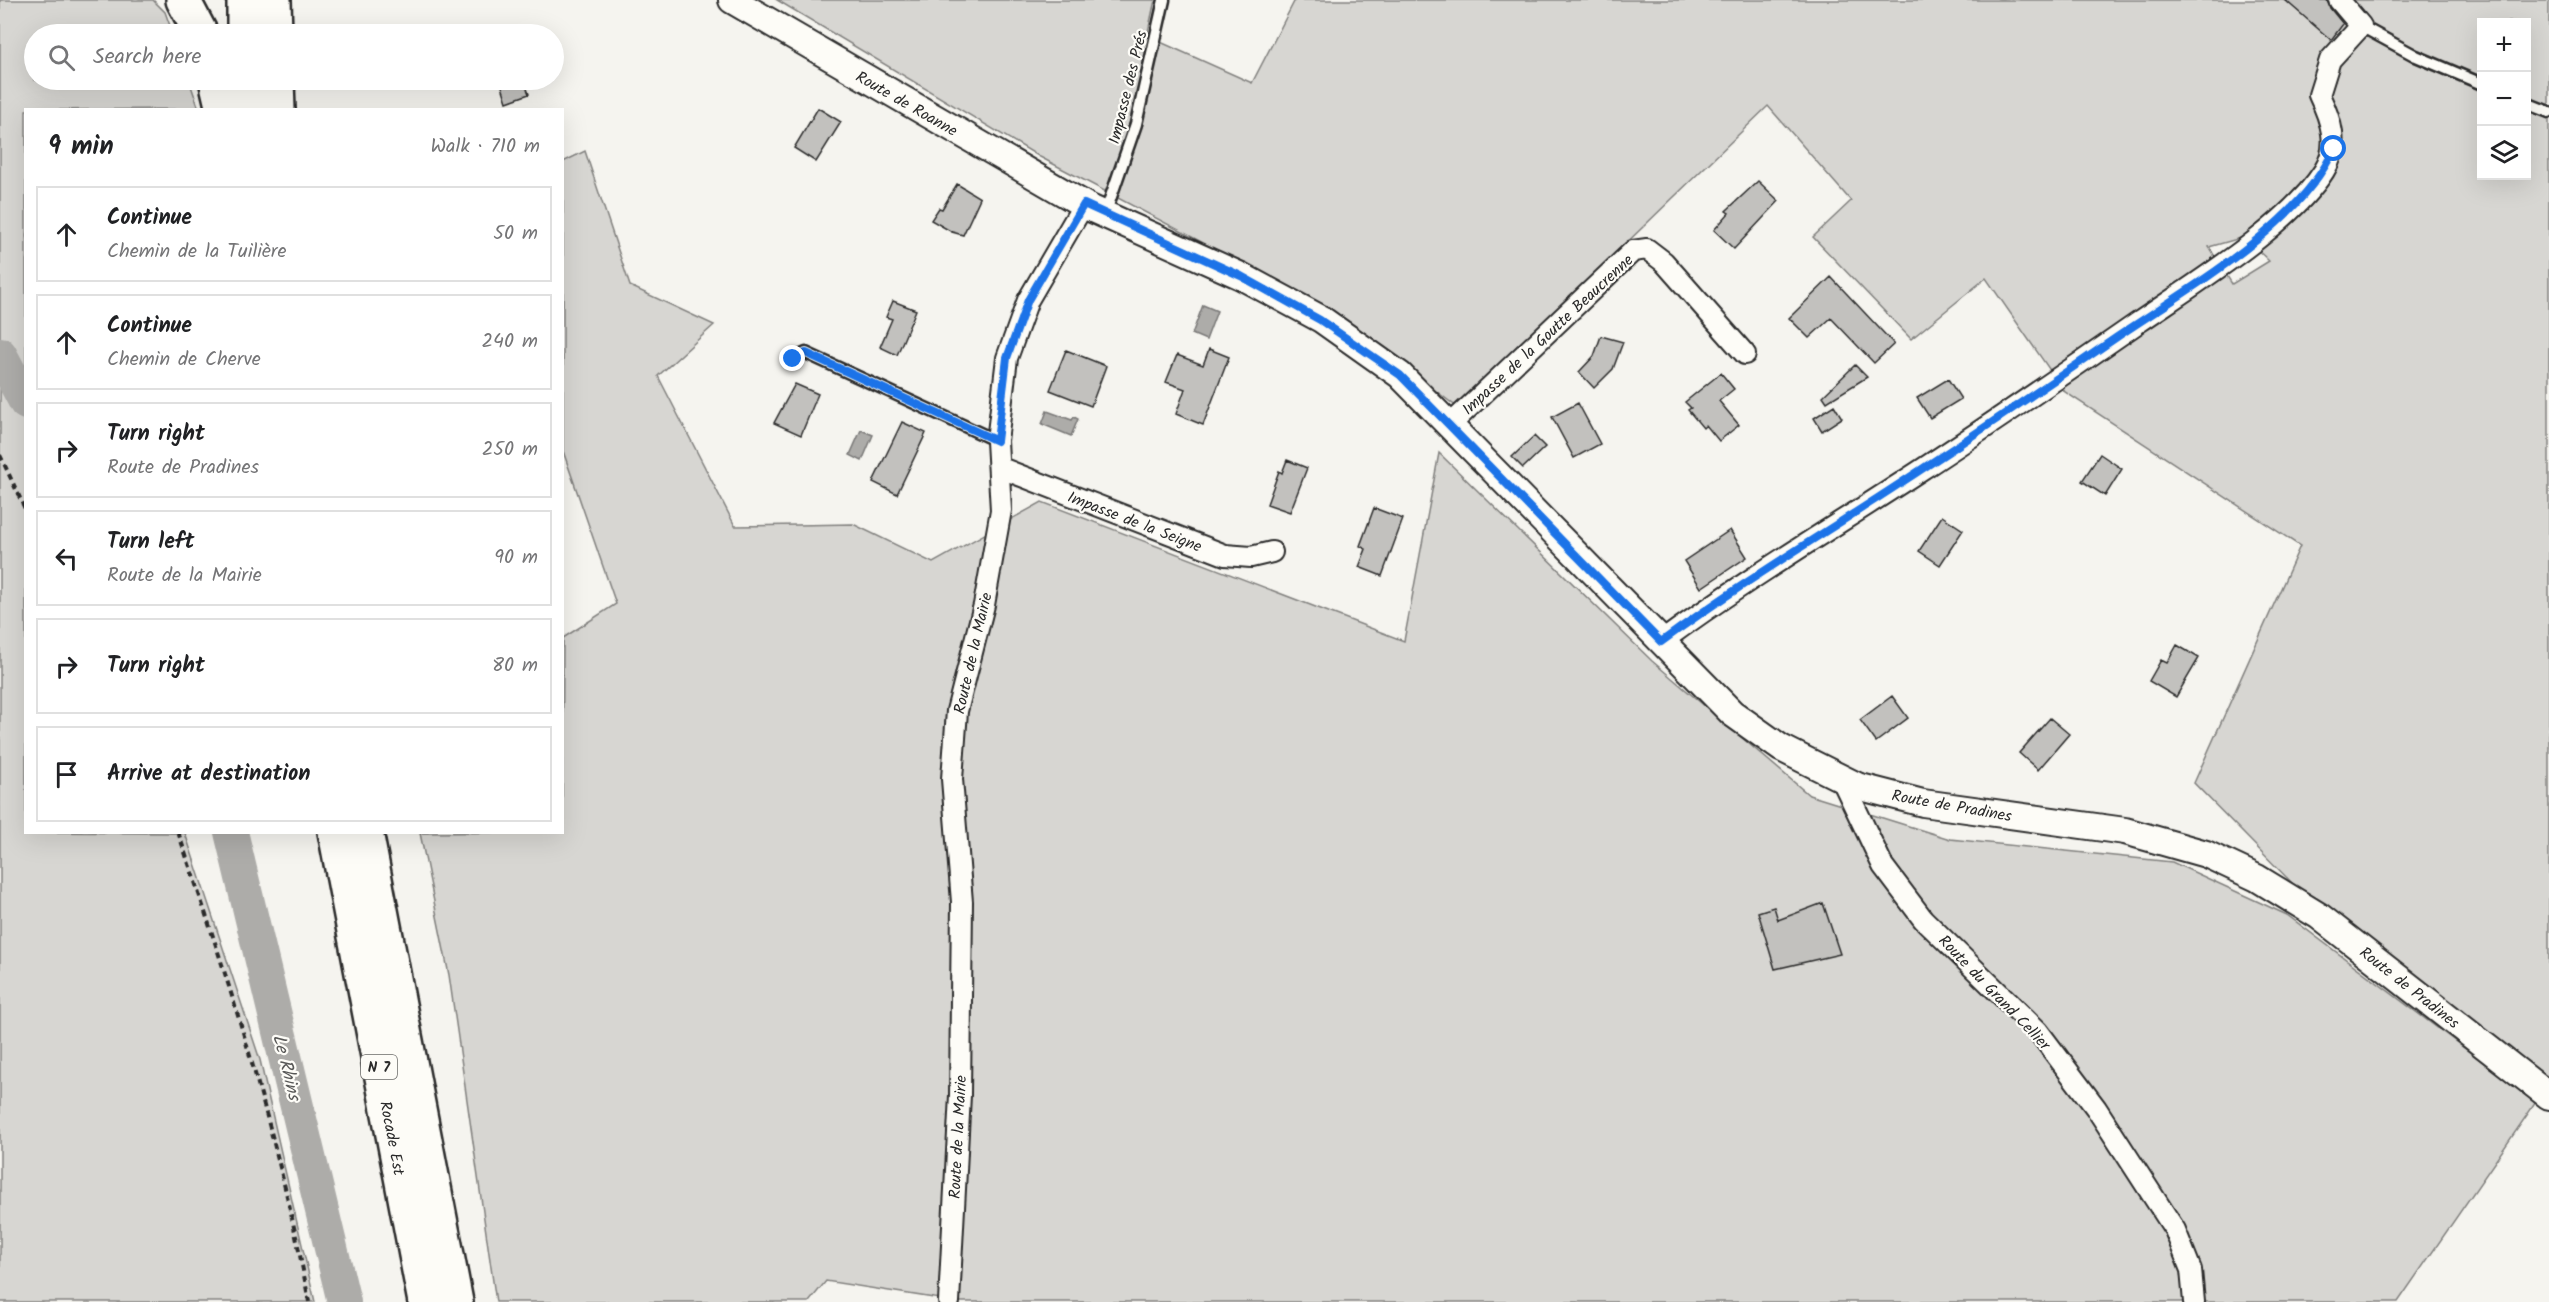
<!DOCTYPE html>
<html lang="en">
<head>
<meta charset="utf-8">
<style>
	:root { --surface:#fff; --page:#f2f2f2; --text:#202124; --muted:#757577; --line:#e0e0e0 }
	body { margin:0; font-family:Kalam,sans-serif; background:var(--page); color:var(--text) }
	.controls { position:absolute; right:18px; top:18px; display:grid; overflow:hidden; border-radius:0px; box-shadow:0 6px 24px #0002 }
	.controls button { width:54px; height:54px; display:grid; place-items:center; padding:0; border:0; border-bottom:2px solid var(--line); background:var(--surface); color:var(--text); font:30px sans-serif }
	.stop { position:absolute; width:18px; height:18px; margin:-14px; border:4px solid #1a73e8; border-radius:50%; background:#fff }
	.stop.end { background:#1a73e8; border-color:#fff; box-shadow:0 2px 6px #0008 }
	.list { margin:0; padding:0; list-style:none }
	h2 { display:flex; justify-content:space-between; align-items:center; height:78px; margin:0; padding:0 24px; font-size:26px }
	h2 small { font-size:20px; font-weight:400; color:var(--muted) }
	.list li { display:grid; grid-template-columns:39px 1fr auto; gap:18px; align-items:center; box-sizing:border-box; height:96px; margin:0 12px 12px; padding:0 12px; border:2px solid var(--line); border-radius:0px }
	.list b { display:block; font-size:22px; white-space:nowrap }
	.list p { margin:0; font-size:20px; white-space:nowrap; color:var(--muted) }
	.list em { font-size:20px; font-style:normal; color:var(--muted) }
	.icon { flex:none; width:33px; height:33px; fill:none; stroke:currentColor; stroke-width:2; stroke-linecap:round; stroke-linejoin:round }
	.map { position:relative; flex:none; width:2549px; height:1302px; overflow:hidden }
	.search { position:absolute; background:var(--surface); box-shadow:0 6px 24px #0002; left:24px; top:24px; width:540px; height:66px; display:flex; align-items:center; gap:15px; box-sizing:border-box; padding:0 21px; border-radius:33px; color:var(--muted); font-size:22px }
	.panel { position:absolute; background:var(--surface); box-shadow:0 6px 24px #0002; left:24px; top:108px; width:540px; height:726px; border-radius:0px }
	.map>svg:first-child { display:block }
</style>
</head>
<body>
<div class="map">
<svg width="2549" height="1302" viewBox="0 0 2549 1302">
	<rect width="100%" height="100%" fill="#f5f4ef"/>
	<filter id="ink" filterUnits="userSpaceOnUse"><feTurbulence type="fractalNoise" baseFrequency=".0167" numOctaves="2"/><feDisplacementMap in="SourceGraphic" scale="12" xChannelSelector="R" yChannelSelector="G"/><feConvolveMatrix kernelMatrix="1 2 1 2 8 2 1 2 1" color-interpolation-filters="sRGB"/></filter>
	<g filter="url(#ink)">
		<path fill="#d7d6d2" stroke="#81807e" stroke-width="1.5" fill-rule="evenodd" d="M0,0H153L165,12L173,34H34V80H189L199,109L26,110V832L185,833L260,1060L315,1302H0Z
			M777,0H1155L1147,36L1252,83L1295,0H2549V1081L2295,886L2194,783L2300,546L2065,392L1986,278L1911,339L1813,237L1851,201L1768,106L1457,407L1327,308L1040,157ZM2482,22H2526V176H2482ZM2244,237L2269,261L2232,284L2209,247Z
			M585,151L630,286L714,325L658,376L735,526L853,524L933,563L1042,502L1404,641L1439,453L1652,661L1809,795L1950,839L2172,862L2287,915L2536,1102L2398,1302H941L940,1299L826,1281L809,1302H496L449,975L420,833L562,832L563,638L616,604L563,451V162Z"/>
		<path fill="#adaca9" stroke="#797877" stroke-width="1.5" d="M1203,305L1217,311L1206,340L1192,334Z
			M1047,411L1072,420L1074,417L1078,419L1071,436L1042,424Z
			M861,430L873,435L862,461L850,455Z"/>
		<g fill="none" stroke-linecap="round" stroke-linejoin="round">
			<path stroke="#adaca9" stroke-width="34" d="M0,354L26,403
				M231,832L344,1302"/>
		</g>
		<path fill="#c2c1be" stroke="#2b2b2b" stroke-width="1.5" d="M2285,0H2327L2330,8L2343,24L2331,40Z
			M500,80H524L529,94L507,102Z
			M818,108L841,122L816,162L794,148Z
			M1758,181L1779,201L1734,249L1714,230L1729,213L1726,211Z
			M957,184L980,198L963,235L952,232L931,220L939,208L942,209Z
			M1831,277L1894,344L1874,363L1831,318L1809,338L1789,318Z
			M893,301L916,310L897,355L880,347L892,319L886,317Z
			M1601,336L1623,342L1613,369L1594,388L1579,372L1594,356Z
			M1209,349L1229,357L1203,425L1176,414L1185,389L1166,382L1177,355L1203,365Z
			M1066,350L1106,366L1091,406L1050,390Z
			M1855,365L1867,377L1827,402L1823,396Z
			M1721,373L1734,389L1719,401L1739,425L1719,441L1706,425L1703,428L1688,410L1691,408L1685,402Z
			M1948,379L1961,399L1930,418L1917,398Z
			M795,384L818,394L801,435L774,423Z
			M1578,403L1600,444L1574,458L1552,417Z
			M1834,405L1842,418L1822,431L1814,418Z
			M902,422L926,433L897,494L873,482Z
			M1534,436L1545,447L1523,468L1512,457Z
			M2100,454L2122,469L2105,496L2082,481Z
			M1287,460L1307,468L1290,512L1267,504L1279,471L1282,473Z
			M1374,508L1403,519L1382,576L1359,567L1366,549L1360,546Z
			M1942,516L1963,530L1940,565L1919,551Z
			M1730,530L1747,557L1701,588L1684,561Z
			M2177,645L2199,658L2176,697L2149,681L2161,660L2167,663Z
			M1892,696L1908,718L1876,742L1860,720Z
			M2050,718L2069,734L2038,770L2019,753Z
			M1823,903L1840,954L1775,969L1758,912L1774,907L1778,920Z"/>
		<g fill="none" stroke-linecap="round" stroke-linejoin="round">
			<g stroke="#2b2b2b" stroke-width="15">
				<path id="service" d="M2361,26L2416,56L2482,84
					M2526,103L2549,112
					M1105,214L1136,124L1164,0
					M793,359L806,353L997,441"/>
			</g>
			<g stroke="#2b2b2b" stroke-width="24">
				<path id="minor" d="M1450,425L1633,251L1647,249L1664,262L1745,354
					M1001,468L1225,555L1251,557L1272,552
					M1661,642C1745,580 1834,527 1921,470C1995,422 2067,372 2139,322C2193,285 2289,226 2324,171C2340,146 2331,120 2319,95L2330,60L2361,26L2339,0
					M1841,778L1883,866L1923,919L2038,1031L2096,1108L2175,1230L2191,1270L2194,1302
					M949,1302L960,1095L962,902L952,779L957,711L984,605L1001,510L997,441L1007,358L1028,300L1084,204"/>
			</g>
			<g stroke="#2b2b2b" stroke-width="30">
				<path id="tertiary" d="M732,0L1090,208L1241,276L1321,319L1400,375L1732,713L1781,748L1857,786L1923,803L2125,831L2206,854L2257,878L2319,916L2549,1096"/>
			</g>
			<g stroke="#2b2b2b" stroke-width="38">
				<path id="trunk" d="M183,0L201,34
					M244,0V34
					M274,0L275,34
					M216,80L223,110
					M245,80L246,110
					M277,80L278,110
					M335,832L425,1302
					M366,832L456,1302"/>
			</g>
			<path stroke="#2b2b2b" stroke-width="4" stroke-dasharray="6 4.5" stroke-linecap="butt" d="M0,455L26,511
				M178,832C231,986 280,1142 309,1302"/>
			<use href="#service" stroke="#fdfcf7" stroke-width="10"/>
			<use href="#minor" stroke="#fdfcf7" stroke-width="20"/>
			<use href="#tertiary" stroke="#fdfcf7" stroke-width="26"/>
			<use href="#trunk" stroke="#fdfcf7" stroke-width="33"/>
		</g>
	</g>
	<g fill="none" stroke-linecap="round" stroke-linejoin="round" filter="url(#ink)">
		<path stroke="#1a73e8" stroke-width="8" d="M793,359L806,353L997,441L1007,358L1028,300L1084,204L1241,276L1320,320L1400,375L1661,642C1745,580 1835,527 1922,469C1988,426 2053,381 2117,337C2186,290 2300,226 2334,149"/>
	</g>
	<g text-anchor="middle" stroke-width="4.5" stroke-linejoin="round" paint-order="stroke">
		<rect fill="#fdfcf7" stroke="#6a6a68" stroke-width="1.5" x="361" y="1055" width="36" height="24" rx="4.5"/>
		<g font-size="15" font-weight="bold" fill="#2b2b2b">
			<text x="379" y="1072">N 7</text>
		</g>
		<g font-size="16" fill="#2b2b2b" stroke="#fdfcf7">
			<text transform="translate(1127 87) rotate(-76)" y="6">Impasse des Prés</text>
			<text transform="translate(907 103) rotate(30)" y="6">Route de Roanne</text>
			<text transform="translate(1547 334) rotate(-43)" y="6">Impasse de la Goutte Beaucrenne</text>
			<text transform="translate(1135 521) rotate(21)" y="6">Impasse de la Seigne</text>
			<text transform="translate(972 653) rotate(-77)" y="6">Route de la Mairie</text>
			<text transform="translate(1952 805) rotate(10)" y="6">Route de Pradines</text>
			<text transform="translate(2410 987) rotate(38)" y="6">Route de Pradines</text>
			<text transform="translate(1995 992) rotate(46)" y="6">Route du Grand Cellier</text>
			<text transform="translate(957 1137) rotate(-87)" y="6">Route de la Mairie</text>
			<text transform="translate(393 1138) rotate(79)" y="6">Rocade Est</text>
		</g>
		<g font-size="18" font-style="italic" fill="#585857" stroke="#fdfcf7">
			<text transform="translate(287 1067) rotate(76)" y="6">Le Rhins</text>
		</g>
	</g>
</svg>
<div class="controls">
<button>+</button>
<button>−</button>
<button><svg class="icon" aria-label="layers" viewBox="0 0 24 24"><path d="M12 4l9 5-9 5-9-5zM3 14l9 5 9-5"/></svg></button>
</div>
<div class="stop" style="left:2334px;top:149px"></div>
<div class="stop end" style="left:793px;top:359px"></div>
<div class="search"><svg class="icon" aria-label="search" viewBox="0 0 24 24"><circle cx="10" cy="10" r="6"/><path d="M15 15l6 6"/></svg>Search here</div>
<section class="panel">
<h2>9 min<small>Walk · 710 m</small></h2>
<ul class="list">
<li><svg class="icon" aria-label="ahead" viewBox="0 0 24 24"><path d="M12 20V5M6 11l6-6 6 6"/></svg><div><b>Continue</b><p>Chemin de la Tuilière</p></div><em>50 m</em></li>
<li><svg class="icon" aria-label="ahead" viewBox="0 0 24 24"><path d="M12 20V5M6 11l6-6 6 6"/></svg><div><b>Continue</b><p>Chemin de Cherve</p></div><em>240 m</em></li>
<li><svg class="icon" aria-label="right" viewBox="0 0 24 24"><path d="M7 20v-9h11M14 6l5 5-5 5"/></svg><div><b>Turn right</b><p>Route de Pradines</p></div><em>250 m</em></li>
<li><svg class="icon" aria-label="left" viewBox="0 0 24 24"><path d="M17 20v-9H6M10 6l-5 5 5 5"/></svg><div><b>Turn left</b><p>Route de la Mairie</p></div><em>90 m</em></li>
<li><svg class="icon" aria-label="right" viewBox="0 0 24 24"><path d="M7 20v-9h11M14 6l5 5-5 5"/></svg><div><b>Turn right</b></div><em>80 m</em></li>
<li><svg class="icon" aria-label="arrive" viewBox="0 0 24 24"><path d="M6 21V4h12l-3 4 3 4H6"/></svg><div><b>Arrive at destination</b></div></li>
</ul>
</section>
</div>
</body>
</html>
